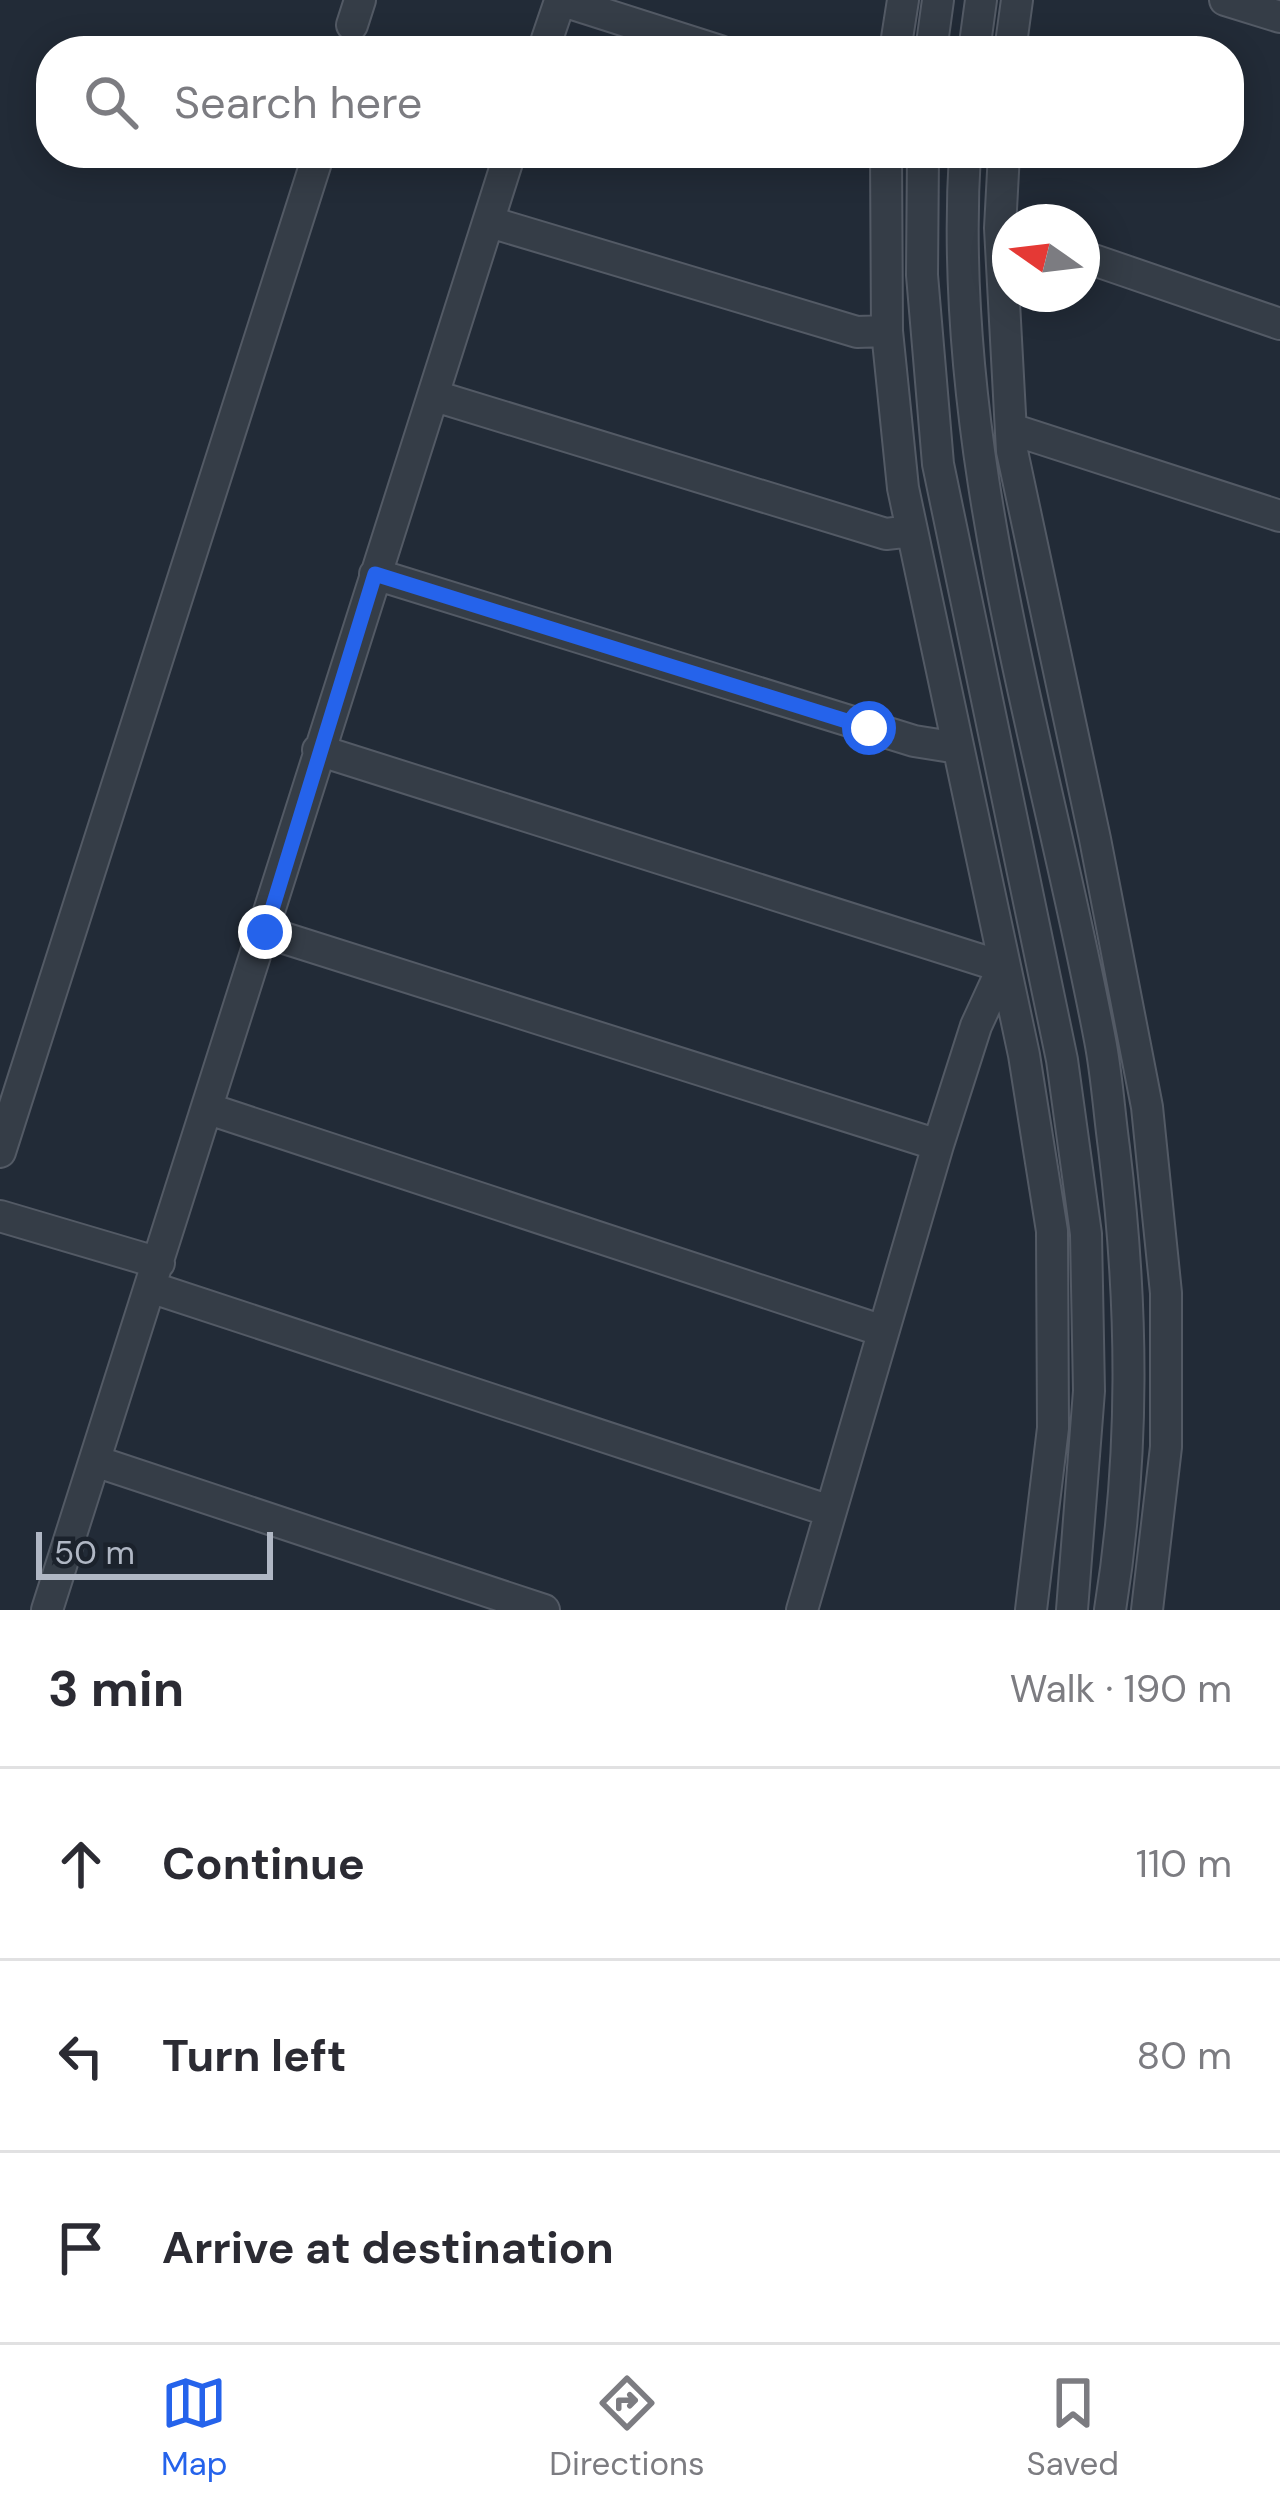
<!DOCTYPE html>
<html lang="en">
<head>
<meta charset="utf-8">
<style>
	:root { --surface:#fff; --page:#f2f2f3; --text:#2b2b33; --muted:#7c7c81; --line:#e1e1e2; --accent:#2563eb }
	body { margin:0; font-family:"DM Sans",sans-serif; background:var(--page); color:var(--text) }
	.compass { position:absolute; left:992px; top:204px; width:108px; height:108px; border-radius:50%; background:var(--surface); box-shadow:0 6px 30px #0003; rotate:284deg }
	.scale { position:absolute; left:36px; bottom:30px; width:237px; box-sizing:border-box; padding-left:12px; border:6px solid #b0b7c4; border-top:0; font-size:33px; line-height:42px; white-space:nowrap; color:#b0b7c4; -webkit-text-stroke:9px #1b222c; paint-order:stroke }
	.stop { position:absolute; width:36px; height:36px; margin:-27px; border:9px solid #2563eb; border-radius:50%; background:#fff }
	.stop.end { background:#2563eb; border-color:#fff; box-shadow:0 3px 12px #0008 }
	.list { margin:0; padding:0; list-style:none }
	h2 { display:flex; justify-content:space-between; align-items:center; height:156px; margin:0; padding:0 48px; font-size:51px }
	h2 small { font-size:39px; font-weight:400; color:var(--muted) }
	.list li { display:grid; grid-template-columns:78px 1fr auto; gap:36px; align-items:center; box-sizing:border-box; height:192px; padding:0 48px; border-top:3px solid var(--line) }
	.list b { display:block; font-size:45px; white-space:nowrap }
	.list em { font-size:39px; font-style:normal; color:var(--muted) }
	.icon { flex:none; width:66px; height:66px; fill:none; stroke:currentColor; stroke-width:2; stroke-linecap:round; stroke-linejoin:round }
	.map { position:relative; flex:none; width:1280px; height:1610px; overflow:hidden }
	.search { position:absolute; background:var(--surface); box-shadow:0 6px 30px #0003; left:36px; right:36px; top:36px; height:132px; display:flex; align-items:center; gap:30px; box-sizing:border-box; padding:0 42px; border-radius:48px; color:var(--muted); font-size:45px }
	.sheet { height:732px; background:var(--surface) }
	nav { display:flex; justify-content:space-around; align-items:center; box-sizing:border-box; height:168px; border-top:3px solid var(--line); background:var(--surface); font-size:33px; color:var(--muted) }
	nav a { display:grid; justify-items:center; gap:6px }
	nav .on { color:var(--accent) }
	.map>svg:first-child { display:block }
</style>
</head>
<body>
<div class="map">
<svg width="1280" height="1610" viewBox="0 0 1280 1610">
	<rect width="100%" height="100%" fill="#222b37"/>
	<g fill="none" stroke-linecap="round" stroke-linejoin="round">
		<g stroke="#535a65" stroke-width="34">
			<path id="minor" d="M560,0L720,51
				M1225,0L1280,17
				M352,25L360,0
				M543,51L560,1
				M895,51L903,0
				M931,51L938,0
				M974,51L981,0
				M1010,51L1017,0
				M886,153L887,331L903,488L1024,1055L1052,1231L1053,1428L1031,1610
				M923,153L922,275L938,464L1062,1060L1086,1234L1089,1391L1072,1610
				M965,153C946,455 1044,746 1100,1040C1107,1076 1109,1112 1114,1148C1133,1304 1135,1455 1110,1610
				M1004,153L1000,228L1012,451L1095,839L1147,1107L1166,1293V1447L1147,1610
				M490,222L857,332L887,331
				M1082,256L1280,324
				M435,396L886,534L912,531
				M1011,429L1280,516
				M375,574L914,741L958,748
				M318,750L1003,967L976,1026L938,1145L802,1610
				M265,932L938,1145
				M209,1109L883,1331
				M0,1152L319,153
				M0,1216L159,1263
				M150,1287L830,1511
				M95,1461L544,1610
				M47,1610L510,153"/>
		</g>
		<use href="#minor" stroke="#353d47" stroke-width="30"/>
	</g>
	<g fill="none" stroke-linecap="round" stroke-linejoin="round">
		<path stroke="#2563eb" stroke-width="15" d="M265,932L375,574L869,728"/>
	</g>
</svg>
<svg class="compass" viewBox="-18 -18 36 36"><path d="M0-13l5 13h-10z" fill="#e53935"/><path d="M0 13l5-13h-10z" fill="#7c7c81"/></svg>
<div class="scale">50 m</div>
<div class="stop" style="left:869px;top:728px"></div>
<div class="stop end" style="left:265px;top:932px"></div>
<div class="search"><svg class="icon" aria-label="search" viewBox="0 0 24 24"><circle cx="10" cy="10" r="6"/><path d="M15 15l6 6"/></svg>Search here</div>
</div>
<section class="sheet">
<h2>3 min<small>Walk · 190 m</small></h2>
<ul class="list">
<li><svg class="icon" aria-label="ahead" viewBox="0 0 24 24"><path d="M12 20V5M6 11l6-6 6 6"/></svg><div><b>Continue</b></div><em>110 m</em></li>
<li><svg class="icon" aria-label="left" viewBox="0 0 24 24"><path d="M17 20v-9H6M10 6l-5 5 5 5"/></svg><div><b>Turn left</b></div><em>80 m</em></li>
<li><svg class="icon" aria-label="arrive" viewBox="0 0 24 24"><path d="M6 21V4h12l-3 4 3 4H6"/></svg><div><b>Arrive at destination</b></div></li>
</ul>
</section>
<nav>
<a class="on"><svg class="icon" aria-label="map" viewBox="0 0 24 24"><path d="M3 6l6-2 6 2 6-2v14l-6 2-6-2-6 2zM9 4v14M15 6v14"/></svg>Map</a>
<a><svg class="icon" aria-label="directions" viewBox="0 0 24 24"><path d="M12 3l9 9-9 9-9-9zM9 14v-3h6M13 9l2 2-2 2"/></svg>Directions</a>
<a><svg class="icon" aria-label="saved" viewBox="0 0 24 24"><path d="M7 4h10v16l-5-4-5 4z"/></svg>Saved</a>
</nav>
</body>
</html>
